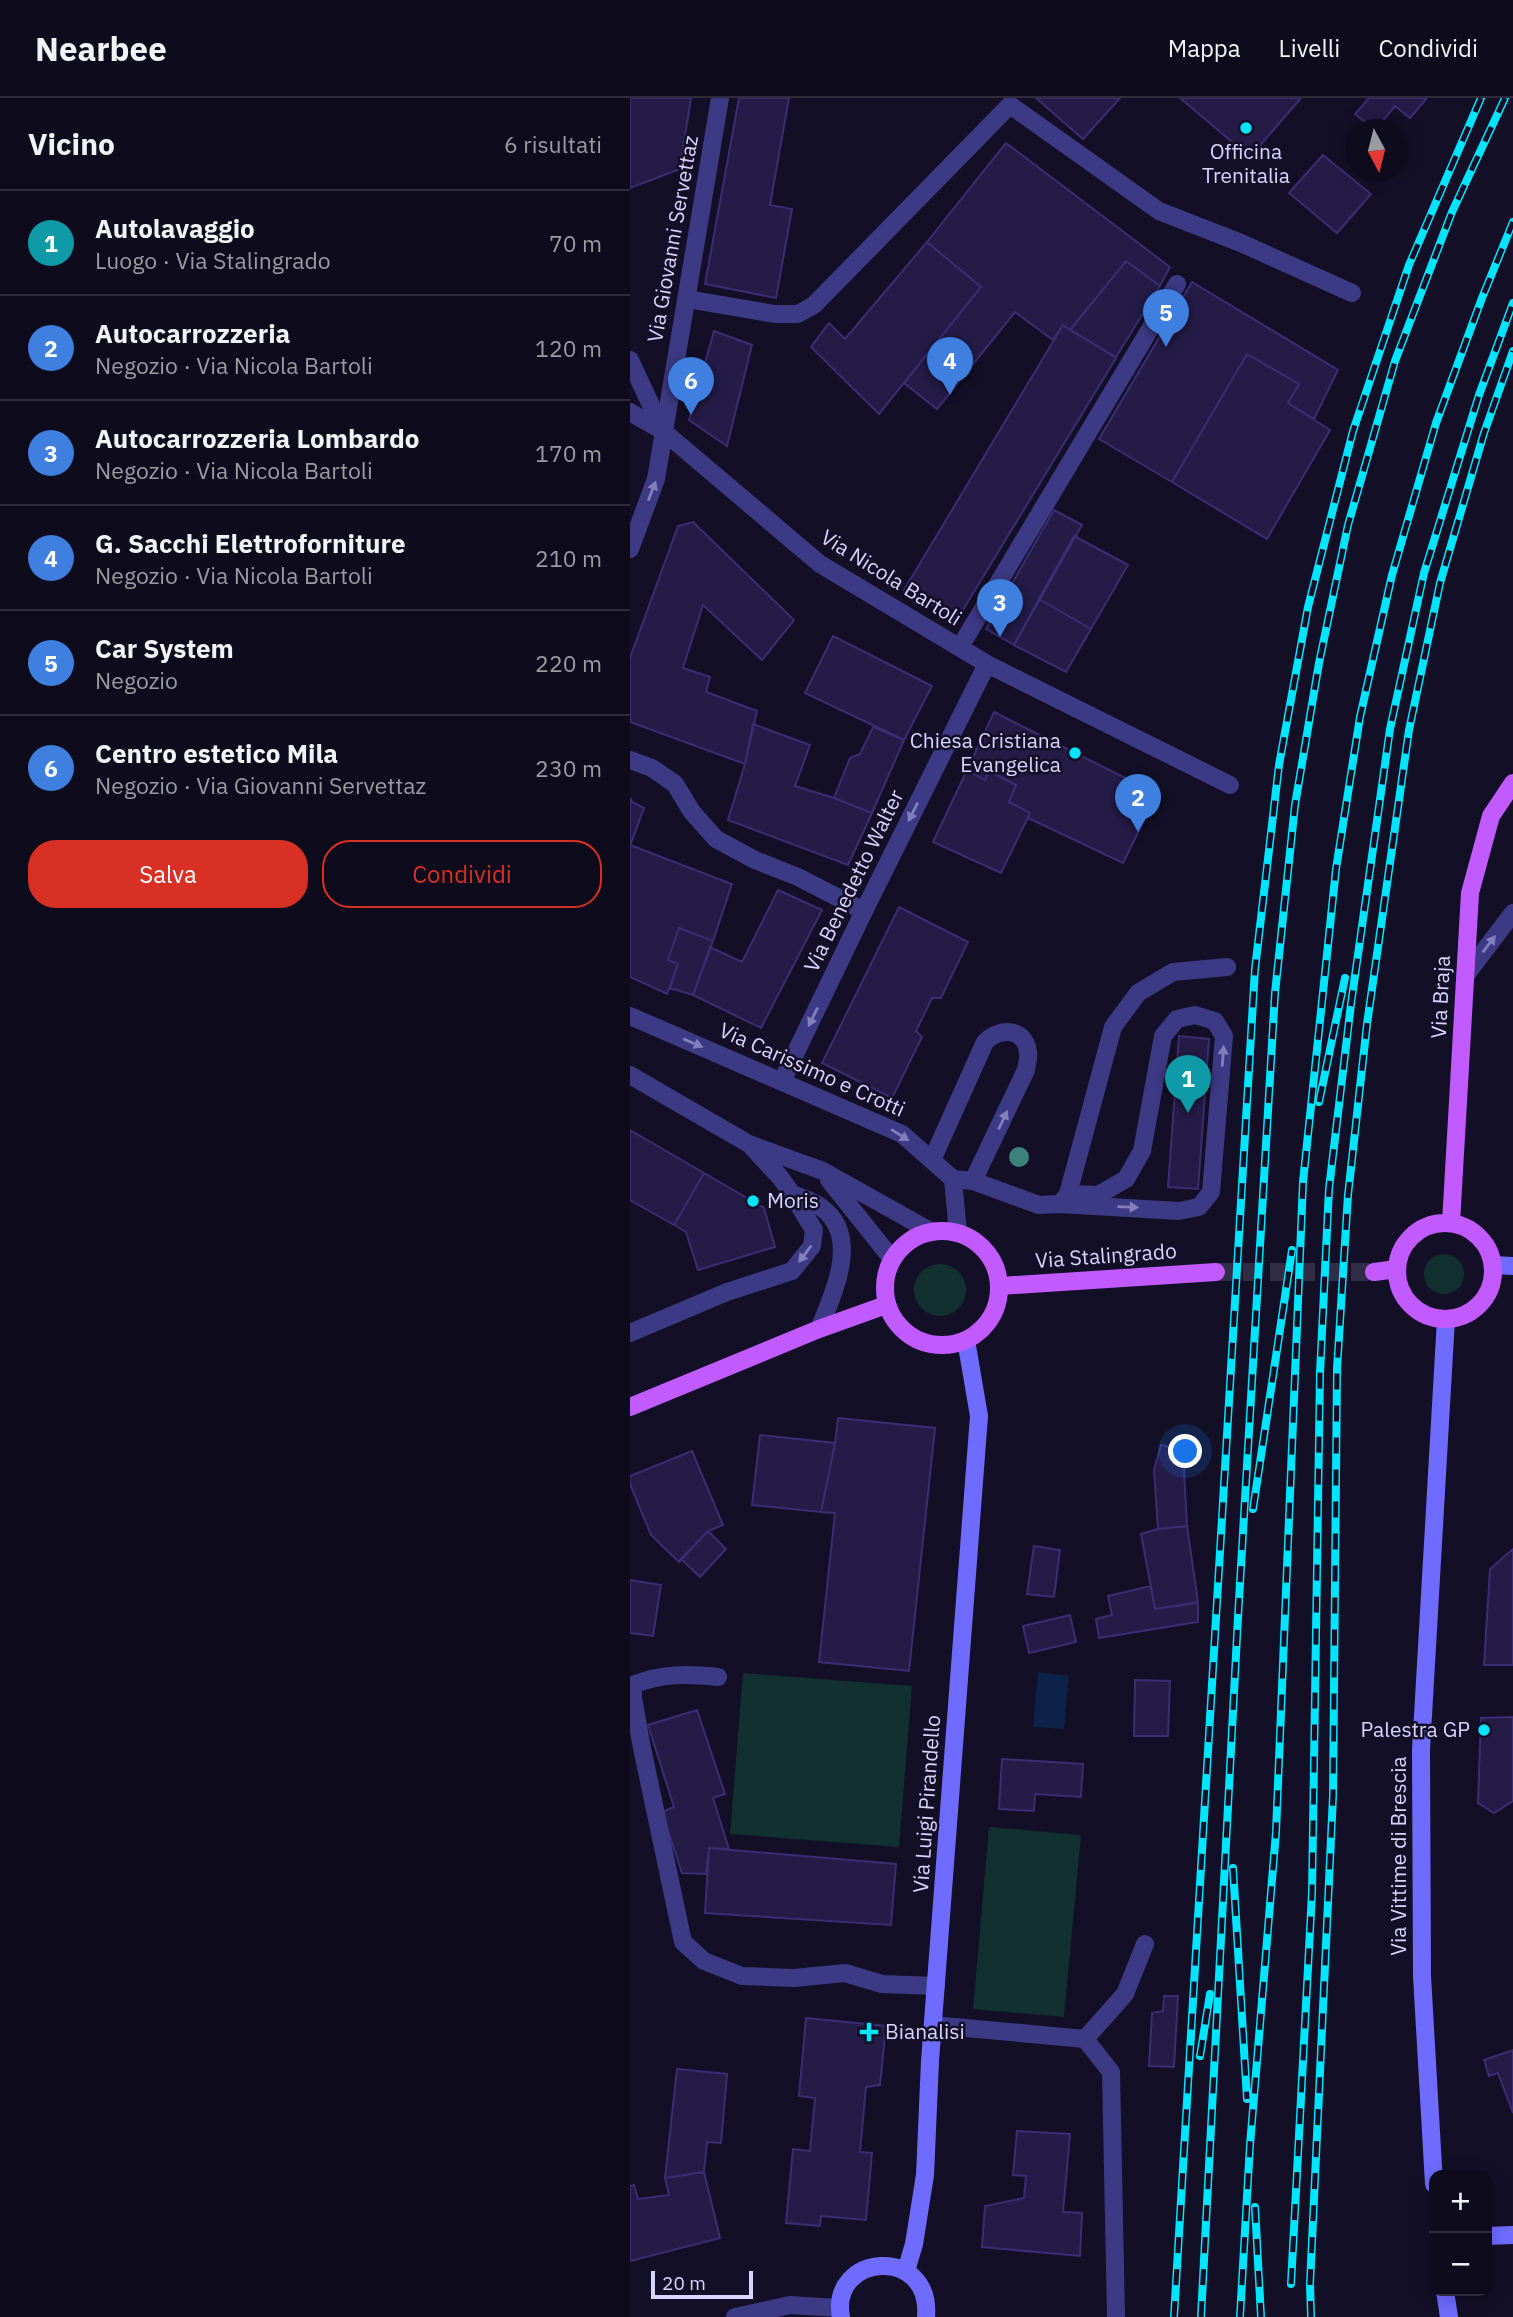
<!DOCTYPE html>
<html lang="it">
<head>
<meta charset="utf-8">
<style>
	:root { --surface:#0e0b1c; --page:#171425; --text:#f1f3f6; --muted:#9b9ba3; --line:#2e2b3b; --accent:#d93025 }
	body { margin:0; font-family:"IBM Plex Sans",sans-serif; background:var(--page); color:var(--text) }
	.controls { position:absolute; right:21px; bottom:21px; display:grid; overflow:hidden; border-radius:14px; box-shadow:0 4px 18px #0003 }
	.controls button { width:63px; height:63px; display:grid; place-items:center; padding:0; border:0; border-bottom:2px solid var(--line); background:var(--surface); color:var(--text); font:35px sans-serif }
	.compass { position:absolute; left:715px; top:21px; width:63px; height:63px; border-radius:50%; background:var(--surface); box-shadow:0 4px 18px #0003; rotate:173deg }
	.scale { position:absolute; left:21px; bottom:18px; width:102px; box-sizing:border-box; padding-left:7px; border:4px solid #d9d4ff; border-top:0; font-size:19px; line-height:24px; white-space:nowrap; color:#d9d4ff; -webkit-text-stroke:5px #130f26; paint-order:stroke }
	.you { position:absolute; left:556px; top:1354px; width:24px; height:24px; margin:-18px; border:5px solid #fff; border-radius:50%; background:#1a73e8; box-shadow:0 0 0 10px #1a73e833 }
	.badge { display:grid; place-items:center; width:46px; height:46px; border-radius:50%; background:var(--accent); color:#fff; font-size:23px; font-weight:700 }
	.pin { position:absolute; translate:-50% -58px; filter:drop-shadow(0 2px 4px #0008) }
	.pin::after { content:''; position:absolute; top:37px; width:24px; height:21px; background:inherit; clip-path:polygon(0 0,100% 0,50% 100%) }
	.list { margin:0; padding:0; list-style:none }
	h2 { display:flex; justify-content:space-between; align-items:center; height:91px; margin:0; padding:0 28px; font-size:30px }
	h2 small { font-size:23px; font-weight:400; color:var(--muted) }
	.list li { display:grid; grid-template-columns:46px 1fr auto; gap:21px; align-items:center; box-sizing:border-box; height:105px; padding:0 28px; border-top:2px solid var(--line) }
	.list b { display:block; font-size:26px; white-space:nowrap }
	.list p { margin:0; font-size:23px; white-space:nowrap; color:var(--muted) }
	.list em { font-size:23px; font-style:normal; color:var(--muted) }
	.actions { display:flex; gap:14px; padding:21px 28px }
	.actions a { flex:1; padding:16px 0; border:2px solid var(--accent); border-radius:28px; text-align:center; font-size:24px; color:var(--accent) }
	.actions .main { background:var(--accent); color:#fff }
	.map { position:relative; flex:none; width:883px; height:2219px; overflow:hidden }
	header { display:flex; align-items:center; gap:42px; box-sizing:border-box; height:98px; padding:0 35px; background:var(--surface); border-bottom:2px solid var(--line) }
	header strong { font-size:33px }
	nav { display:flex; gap:38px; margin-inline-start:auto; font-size:24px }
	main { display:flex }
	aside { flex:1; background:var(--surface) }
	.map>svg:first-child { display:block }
</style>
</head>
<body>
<header>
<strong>Nearbee</strong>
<nav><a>Mappa</a><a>Livelli</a><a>Condividi</a></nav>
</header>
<main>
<aside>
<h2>Vicino<small>6 risultati</small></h2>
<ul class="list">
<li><span class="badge" style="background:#0f9aa8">1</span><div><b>Autolavaggio</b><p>Luogo · Via Stalingrado</p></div><em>70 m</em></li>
<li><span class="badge" style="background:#3f7fe0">2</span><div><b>Autocarrozzeria</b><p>Negozio · Via Nicola Bartoli</p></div><em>120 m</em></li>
<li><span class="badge" style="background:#3f7fe0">3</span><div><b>Autocarrozzeria Lombardo</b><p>Negozio · Via Nicola Bartoli</p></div><em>170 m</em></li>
<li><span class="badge" style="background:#3f7fe0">4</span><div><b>G. Sacchi Elettroforniture</b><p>Negozio · Via Nicola Bartoli</p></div><em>210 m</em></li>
<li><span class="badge" style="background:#3f7fe0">5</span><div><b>Car System</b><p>Negozio</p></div><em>220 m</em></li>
<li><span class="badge" style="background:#3f7fe0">6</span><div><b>Centro estetico Mila</b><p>Negozio · Via Giovanni Servettaz</p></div><em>230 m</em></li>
</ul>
<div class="actions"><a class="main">Salva</a><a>Condividi</a></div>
</aside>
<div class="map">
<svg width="883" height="2219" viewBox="0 0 883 2219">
	<rect width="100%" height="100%" fill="#130f26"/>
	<path fill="#12302f" d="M794 1176a20 20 0 1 1 40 0a20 20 0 1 1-40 0Z
		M284 1192a26 26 0 1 1 52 0a26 26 0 1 1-52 0Z
		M113,1575L282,1588L269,1749L100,1736Z
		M359,1729L451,1737L434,1919L343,1911Z"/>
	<path fill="#0c2248" d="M408,1574L439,1578L434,1631L403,1629Z"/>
	<path fill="#241b47" stroke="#3b2d73" stroke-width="2" d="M0,0H61L50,71L0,90Z
		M109,0H159L140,107L162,111L146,200L75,186Z
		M406,0H490L453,41Z
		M550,0H671L620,59Z
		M739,0H797L780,20L765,8L745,32L725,16Z
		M376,45L540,169L530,188L496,163L440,232L433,227L423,242L385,214L307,311L274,285L351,189L297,144Z
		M693,57L741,96L707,135L659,95Z
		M297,144L351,189L249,316L181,249L199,225L215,241Z
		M496,163L530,188L486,259L440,232Z
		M562,184L708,272L684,321L658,305L669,286L617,256L542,384L469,341Z
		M433,227L486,260L328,520L274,492Z
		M84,233L122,247L97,348L59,322Z
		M617,256L669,286L658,305L700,332L637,441L542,384Z
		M424,412L452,427L384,547L356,531Z
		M63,424L164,522L132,562L73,507L53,570L80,579L76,594L127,613L115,666L0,624V560L48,428Z
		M444,438L498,467L461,531L409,501Z
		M409,501L461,531L436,574L384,547Z
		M203,538L302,588L274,642L175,595Z
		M364,614L527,696L493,765L398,720L400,715L379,704L386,687L359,673L355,682L337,672Z
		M123,626L180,647L165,688L204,700L242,715L218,767L98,722L115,666Z
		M243,629L274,642L242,715L204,700L220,660L230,656Z
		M337,672L355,682L359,673L386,687L379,704L400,715L371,775L303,744Z
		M0,700L2,704L14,710L0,748Z
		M0,747L102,786L83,843L49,830L38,862L48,866L37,896L0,879Z
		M148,792L192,812L131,930L63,897L80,849L112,864Z
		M269,809L338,844L311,900H302L286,933L292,939L262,1000L192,965Z
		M49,830L83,843L63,897L40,890L48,866L38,862Z
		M549,938L579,941L568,1091L538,1089Z
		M0,1032L74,1075L44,1127L0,1102Z
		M74,1075L134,1110L145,1149L68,1172L56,1134L44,1127Z
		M208,1320L305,1330L279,1573L189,1564L205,1415L191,1414L205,1345Z
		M130,1337L205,1345L191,1414L122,1407Z
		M531,1347L560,1353L554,1373L557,1428L528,1431L524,1372Z
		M62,1353L93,1427L78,1433L49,1464L21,1437L0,1386V1378Z
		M557,1428L568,1504L525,1511L511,1436L528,1431Z
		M78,1433L96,1451L70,1479L51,1461Z
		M404,1448L430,1452L424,1499L397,1496Z
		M883,1451V1567H854L860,1471Z
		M0,1482L31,1487L23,1538L0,1535Z
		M521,1488L525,1511L568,1505V1524L469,1540L466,1521L482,1517L478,1498Z
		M440,1517L446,1544L399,1555L393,1528Z
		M505,1582L540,1583L538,1638H504Z
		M67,1612L95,1696L83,1700L99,1751L79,1750L76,1776L52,1775L32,1714L44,1709L18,1627Z
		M883,1619V1703L864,1715L848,1705L851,1620Z
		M372,1661L453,1666L451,1699L405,1696L404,1713L369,1711Z
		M79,1750L266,1766L261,1827L75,1815Z
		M534,1898H548L544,1969L519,1968L522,1915L533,1913Z
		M176,1920L256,1928L250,1987L236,1989L230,2054L242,2055L236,2122L191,2118L190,2128L156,2125L163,2051L180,2053L185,2000L169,1998Z
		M883,1952V2015L868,1975L859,1978L854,1962Z
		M47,1971L97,1976L91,2045L77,2044L74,2074L35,2080Z
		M387,2033L440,2036L433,2114L452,2115L450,2158L352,2149L355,2108L394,2100L396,2078L383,2077Z
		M74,2074L90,2140L0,2163V2088L4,2087L8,2101L39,2097L35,2080Z"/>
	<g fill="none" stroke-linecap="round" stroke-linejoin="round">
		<path stroke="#312d47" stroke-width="18" stroke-dasharray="18 9" stroke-linecap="butt" d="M586,1174H744"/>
		<path stroke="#3d3a85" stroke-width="18" d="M57,201L145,216H168L184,207L380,7L529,113L611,145L722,195
			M0,262L33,333
			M330,549L547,186
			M0,662L22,670L45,686L62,714L86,741L125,762L168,779L234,813
			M835,878L883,815
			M302,1062L355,944C370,929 395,930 398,954C399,960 397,966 396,972L343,1083
			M323,1081L343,1083L409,1107L430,1106L438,1096L483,929L508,895L543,874L597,869
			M430,1106L549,1113L569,1109L581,1094L594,938L585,923L565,917L547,921L533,938L512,1053L496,1081L468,1097L438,1096
			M88,1579C58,1576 31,1575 3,1587V1600L12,1650L53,1844L74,1863L112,1878L164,1880L215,1875L252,1886L306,1888"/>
		<path stroke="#3d3a85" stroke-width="18" d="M0,314L33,333L190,466L357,566L600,687
			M0,451L26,381L90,0
			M0,918L272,1036L323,1081L328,1135
			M0,977L119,1046L193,1073L302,1134
			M152,983L234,813L357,566
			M199,1082L262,1161
			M162,1096C172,1100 184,1103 192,1110C231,1139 203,1196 189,1231
			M0,1235L97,1194L162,1173L182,1148L184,1132L162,1096L150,1079L122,1049
			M303,1927L455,1941L481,1974L486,2219
			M455,1941L495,1896L515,1846
			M105,2219L160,2207L209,2210"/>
		<path stroke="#6f6bff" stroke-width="18" d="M863,1167L883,1168
			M804,2086L792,1878L791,1652L816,1221
			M857,2138L883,2137
			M276,2173L284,2146L295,2077L300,1963L349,1318L336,1242
			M815,2193L819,2219
			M211,2219C199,2155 302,2147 296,2219"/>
		<path stroke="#c25bff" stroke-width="18" d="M821,1125L840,795L861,718L883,685
			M767 1173a48 48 0 1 1 96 0a48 48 0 1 1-96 0Z
			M255 1190a57 57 0 1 1 114 0a57 57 0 1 1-114 0Z
			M744,1174L767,1171
			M370,1188L586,1174
			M0,1309L189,1231L256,1207"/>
		<g stroke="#00e5ff" stroke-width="8">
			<path id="rail" d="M689,1004L715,880
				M623,1411L662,1152
				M603,1770L617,2001
				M570,1958L580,1896
				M625,2109L631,2219
				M661,2186L682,1795L690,1275L699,1091L721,906L760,631L794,475L849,297L883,205
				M544,2219L625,871L649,667L678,509L723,333L779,167L851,0
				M571,2219L608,1519L645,895L665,707L689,565L718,427L765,263L822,114L875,0
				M610,2219L620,2047L646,1734L673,1084L706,771L730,619L762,477L806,325L852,200L883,124
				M681,2219L680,2186L703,1698L707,1271L718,1097L737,926L779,632L810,485L854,335L883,253"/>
		</g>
		<use href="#rail" stroke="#130f26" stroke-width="5" stroke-dasharray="16" stroke-linecap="butt"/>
	</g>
	<circle fill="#3d827b" cx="389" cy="1059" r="10"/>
	<defs><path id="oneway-solid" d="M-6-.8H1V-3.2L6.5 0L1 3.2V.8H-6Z" transform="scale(1.75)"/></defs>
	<g fill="#837fbc">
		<use href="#oneway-solid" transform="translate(22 393) rotate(-69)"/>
		<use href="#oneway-solid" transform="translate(283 714) rotate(117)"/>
		<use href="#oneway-solid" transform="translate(859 846) rotate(-53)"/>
		<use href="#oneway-solid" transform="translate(183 919) rotate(116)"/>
		<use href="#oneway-solid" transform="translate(63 945) rotate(23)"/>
		<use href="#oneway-solid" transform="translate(593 958) rotate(-86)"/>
		<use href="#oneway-solid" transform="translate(373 1022) rotate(-65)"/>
		<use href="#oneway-solid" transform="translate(270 1037) rotate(32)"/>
		<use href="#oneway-solid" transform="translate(498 1109) rotate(2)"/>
		<use href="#oneway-solid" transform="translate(175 1156) rotate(127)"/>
	</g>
	<g fill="#00e5ff" stroke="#130f26" stroke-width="2.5">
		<circle cx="616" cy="30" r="7"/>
		<circle cx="445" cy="655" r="7"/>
		<circle cx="123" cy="1103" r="7"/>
		<circle cx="854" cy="1632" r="7"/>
		<path d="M235.5 1923.5h7v7h7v7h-7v7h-7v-7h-7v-7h7z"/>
	</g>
	<g text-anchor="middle" stroke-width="5" stroke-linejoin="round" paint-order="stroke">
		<g font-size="21" fill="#d9d4ff" stroke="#130f26" text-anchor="end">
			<text x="616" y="61" text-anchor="middle">Officina<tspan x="616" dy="24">Trenitalia</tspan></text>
			<text x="431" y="650">Chiesa Cristiana<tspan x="431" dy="24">Evangelica</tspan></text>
			<text x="137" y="1110" text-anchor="start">Moris</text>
			<text x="840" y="1639">Palestra GP</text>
			<text x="255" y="1941" text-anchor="start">Bianalisi</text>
		</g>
		<g font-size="21" fill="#d9d4ff" stroke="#130f26">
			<text transform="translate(43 141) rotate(-80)" y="7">Via Giovanni Servettaz</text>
			<text transform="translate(261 480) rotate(32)" y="7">Via Nicola Bartoli</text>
			<text transform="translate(224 783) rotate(-64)" y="7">Via Benedetto Walter</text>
			<text transform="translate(811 899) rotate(-87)" y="7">Via Braja</text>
			<text transform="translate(182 972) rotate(24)" y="7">Via Carissimo e Crotti</text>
			<text transform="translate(476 1158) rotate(-4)" y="7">Via Stalingrado</text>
			<text transform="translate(297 1706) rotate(-86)" y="7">Via Luigi Pirandello</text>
			<text transform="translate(769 1758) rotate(-90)" y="7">Via Vittime di Brescia</text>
		</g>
	</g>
</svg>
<div class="controls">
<button>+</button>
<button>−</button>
</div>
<svg class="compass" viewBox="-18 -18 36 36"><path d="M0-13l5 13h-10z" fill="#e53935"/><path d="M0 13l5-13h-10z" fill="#9b9ba3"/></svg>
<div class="scale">20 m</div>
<div class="you"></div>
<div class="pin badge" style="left:558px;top:1015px;background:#0f9aa8">1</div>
<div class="pin badge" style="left:508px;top:734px;background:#3f7fe0">2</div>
<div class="pin badge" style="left:370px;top:539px;background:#3f7fe0">3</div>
<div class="pin badge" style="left:320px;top:297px;background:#3f7fe0">4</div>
<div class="pin badge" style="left:536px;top:249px;background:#3f7fe0">5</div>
<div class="pin badge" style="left:61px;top:317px;background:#3f7fe0">6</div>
</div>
</main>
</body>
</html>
